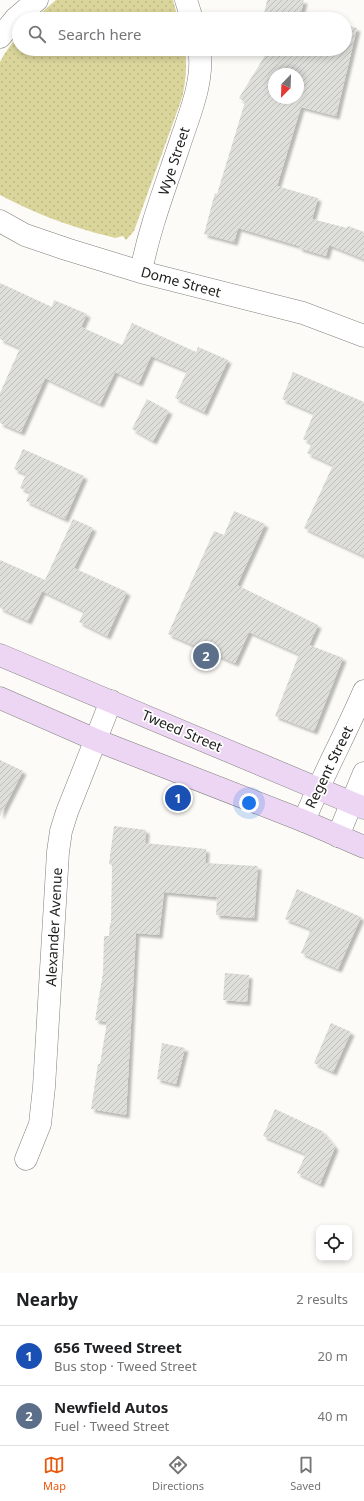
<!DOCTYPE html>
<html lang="en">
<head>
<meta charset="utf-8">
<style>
	:root { --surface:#fff; --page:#f2f2f2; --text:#202124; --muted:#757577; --line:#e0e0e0; --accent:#ea580c }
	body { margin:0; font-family:"Noto Sans",sans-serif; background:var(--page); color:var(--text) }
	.controls { position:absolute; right:12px; bottom:12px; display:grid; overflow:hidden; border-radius:8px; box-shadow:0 2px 6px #0003 }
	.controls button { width:36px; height:36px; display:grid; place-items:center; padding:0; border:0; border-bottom:1px solid var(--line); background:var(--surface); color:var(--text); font:20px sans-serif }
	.compass { position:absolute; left:268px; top:68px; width:36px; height:36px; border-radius:50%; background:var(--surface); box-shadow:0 2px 6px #0003; rotate:203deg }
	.you { position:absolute; left:249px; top:803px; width:14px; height:14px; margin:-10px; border:3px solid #fff; border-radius:50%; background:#1a73e8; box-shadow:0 0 0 6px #1a73e833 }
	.badge { display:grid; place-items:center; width:26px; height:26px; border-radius:50%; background:var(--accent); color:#fff; font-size:13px; font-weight:700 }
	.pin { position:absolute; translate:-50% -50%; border:2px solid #fff; box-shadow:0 1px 4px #0006 }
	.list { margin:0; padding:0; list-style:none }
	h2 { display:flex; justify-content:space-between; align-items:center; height:52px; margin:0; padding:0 16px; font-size:17px }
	h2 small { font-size:13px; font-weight:400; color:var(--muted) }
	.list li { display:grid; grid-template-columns:26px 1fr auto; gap:12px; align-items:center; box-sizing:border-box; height:60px; padding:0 16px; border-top:1px solid var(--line) }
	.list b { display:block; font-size:15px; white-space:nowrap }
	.list p { margin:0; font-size:13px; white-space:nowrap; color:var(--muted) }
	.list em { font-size:13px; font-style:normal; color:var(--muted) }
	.icon { flex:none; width:22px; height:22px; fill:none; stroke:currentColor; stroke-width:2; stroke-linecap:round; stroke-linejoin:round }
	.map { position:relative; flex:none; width:364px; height:1273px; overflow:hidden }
	.search { position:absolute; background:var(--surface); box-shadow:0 2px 6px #0003; left:12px; right:12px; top:12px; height:44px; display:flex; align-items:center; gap:10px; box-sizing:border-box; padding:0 14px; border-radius:22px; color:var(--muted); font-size:15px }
	.sheet { height:172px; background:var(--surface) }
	nav { display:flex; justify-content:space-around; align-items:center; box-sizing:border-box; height:56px; border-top:1px solid var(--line); background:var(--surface); font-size:11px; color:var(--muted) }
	nav a { display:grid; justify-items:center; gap:2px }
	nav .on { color:var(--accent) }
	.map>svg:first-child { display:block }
</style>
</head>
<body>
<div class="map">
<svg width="364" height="1273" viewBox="0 0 364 1273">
	<defs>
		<pattern id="grass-dots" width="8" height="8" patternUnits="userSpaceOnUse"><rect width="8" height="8" fill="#dad59b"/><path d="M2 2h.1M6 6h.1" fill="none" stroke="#bbb685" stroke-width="1.8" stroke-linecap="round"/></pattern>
		<pattern id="building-hatch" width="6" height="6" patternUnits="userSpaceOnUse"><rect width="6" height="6" fill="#dededa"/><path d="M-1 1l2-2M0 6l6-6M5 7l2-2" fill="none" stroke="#bebeba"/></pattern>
		<filter id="shadow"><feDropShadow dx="3.5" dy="3.5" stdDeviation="1" flood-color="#0004"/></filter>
	</defs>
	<rect width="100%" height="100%" fill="#fcfbf7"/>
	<path fill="url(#grass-dots)" d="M56,0H173L178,19H34Z
		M19,34V49H185C187,66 186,81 182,98L134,231L126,240L123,236L115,238L108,236C70,227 34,213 0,195V62L5,53Z"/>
	<path fill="url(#building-hatch)" fill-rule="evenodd" filter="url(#shadow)" d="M267,0H304L300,16L316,19H263Z
		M345,25L357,28L336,116L301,107L277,186L318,198L312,219L347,228L348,226L364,232V259L329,245L326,256L299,248V246L238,228L234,242L204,234L215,193L217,194L245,102L239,98L269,49H345ZM274,74H298V98H274Z
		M0,283L52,307L54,300L87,314L81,327L122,345L132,323L196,352L198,347L228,360L204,412L175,398L187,371L151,356L139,383L115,372L100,404L45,378L21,432L0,423V393L20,348L0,339Z
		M293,372L364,402V556L304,528L333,465L307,453L312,443L303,439L314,413L282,399Z
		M147,399L169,411L153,441L132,429Z
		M23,449L84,476L65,519L26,501L30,492L20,488L26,474L14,469Z
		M234,511L265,524L237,585L318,625L309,645L343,658L314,731L275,716L299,654L249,632L235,663L168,634L214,531L224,535Z
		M73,519L93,528L74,568L127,592L107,636L79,622L84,611L42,591L28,621L0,608V560L45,580Z
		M0,760L23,771L0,816Z
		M114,826L146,830L145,843L206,849L205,863L258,866L254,918L216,915L217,897L164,892L159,935L136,933L126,1115L91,1109L98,1064H100L107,1022L95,1020L103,973L104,936H109L110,923H111L112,865L109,864Z
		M297,889L361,917L338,969L301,953L311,929L285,919Z
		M225,973L249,975L247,1002L223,1000Z
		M331,1023L351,1032L333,1072L314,1063Z
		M162,1043L185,1048L176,1084L157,1079Z
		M275,1109L322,1131L335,1147L320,1184L297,1173L306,1154L263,1136Z"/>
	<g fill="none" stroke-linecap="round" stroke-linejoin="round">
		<g stroke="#7f7f7b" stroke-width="23">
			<path id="minor" d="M186,0L192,19
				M0,37L16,18L37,0
				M0,221L25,235L66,249L141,272L303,313L364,336
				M141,272C149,229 165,188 179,146C188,118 205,80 199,49
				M26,1159L40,1124L44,1087L58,852L61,831L67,812L111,701"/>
		</g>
		<g stroke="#7f7f7b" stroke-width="23">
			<path id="tertiary" d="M304,821C322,777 345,735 364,691
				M338,836L364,773"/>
		</g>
		<g stroke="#7f7f7b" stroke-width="23">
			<path id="secondary" d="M0,655L364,808
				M0,698L96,740L304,821L364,847"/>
		</g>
		<use href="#minor" stroke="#fff" stroke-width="22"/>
		<use href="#tertiary" stroke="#fff" stroke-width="22"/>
		<use href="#secondary" stroke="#edd6f4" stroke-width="22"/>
	</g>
	<g text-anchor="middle" stroke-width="3.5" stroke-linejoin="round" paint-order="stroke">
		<g font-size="14" fill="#1d1d1b" stroke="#fff">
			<text transform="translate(174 161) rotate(-72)" y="5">Wye Street</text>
			<text transform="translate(181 282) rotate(15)" y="5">Dome Street</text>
			<text transform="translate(182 731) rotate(23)" y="5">Tweed Street</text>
			<text transform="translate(329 767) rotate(-64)" y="5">Regent Street</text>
			<text transform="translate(54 927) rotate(-87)" y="5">Alexander Avenue</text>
		</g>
	</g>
</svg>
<div class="controls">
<button><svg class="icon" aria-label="locate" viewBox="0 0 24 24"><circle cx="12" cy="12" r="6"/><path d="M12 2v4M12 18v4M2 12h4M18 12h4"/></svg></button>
</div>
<svg class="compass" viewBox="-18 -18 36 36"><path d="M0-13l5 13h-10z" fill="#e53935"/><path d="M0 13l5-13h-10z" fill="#757577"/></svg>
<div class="you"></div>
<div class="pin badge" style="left:178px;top:798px;background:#1a4fb4">1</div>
<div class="pin badge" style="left:206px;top:656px;background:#5c6f8a">2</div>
<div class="search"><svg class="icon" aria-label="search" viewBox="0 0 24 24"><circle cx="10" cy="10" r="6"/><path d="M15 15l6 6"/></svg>Search here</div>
</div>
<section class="sheet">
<h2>Nearby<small>2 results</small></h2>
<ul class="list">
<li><span class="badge" style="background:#1a4fb4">1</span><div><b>656 Tweed Street</b><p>Bus stop · Tweed Street</p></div><em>20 m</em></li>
<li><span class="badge" style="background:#5c6f8a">2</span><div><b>Newfield Autos</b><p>Fuel · Tweed Street</p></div><em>40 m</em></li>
</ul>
</section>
<nav>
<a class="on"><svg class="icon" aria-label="map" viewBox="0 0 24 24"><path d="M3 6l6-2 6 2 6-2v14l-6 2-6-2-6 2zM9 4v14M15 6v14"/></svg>Map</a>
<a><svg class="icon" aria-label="directions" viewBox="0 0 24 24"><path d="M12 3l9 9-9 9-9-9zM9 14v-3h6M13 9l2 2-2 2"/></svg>Directions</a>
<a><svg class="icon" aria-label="saved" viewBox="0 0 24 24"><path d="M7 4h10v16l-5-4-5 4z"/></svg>Saved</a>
</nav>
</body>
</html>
